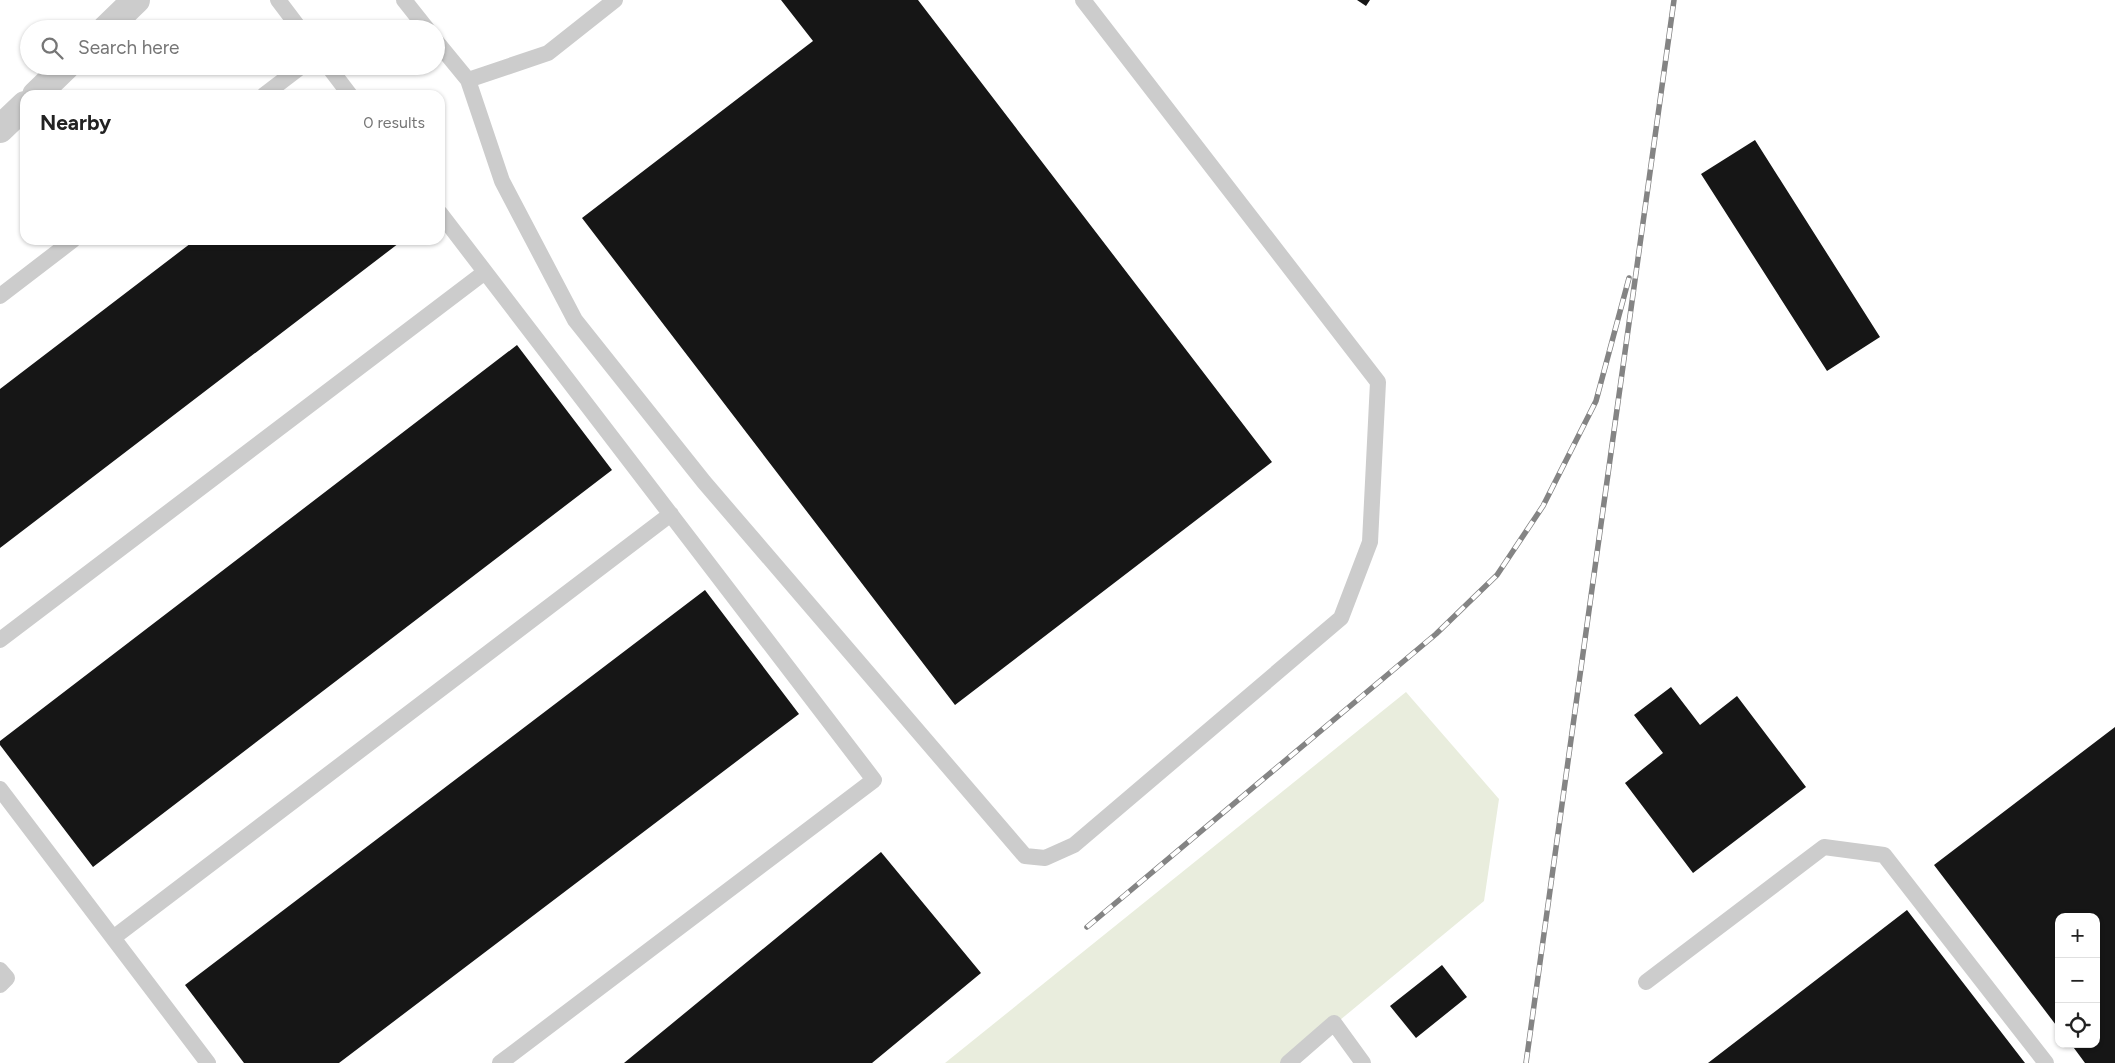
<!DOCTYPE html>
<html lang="en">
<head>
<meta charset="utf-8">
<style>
	:root { --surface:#fff; --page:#f2f2f2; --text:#222; --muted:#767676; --line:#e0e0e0 }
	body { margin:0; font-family:Figtree,sans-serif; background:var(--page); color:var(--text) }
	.controls { position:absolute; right:15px; bottom:15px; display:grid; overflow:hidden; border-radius:10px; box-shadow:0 1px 4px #0004 }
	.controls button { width:45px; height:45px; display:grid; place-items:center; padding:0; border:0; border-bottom:1px solid var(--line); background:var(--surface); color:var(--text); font:25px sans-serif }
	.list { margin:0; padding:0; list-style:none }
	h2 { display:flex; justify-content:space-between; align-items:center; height:65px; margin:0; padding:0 20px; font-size:21px }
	h2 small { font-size:16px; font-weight:400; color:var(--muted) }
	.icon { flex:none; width:28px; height:28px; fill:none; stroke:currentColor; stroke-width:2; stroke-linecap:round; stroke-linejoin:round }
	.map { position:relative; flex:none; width:2115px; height:1063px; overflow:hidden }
	.search { position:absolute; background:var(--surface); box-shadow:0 1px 4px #0004; left:20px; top:20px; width:425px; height:55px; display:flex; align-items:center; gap:12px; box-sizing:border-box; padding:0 18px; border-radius:28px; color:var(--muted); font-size:19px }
	.panel { position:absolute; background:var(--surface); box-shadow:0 1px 4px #0004; left:20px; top:90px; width:425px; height:155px; border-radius:15px }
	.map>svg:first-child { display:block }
</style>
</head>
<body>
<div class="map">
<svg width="2115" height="1063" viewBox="0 0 2115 1063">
	<rect width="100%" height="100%" fill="#fff"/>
	<path fill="#e9eddd" d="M1406,692L1499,799L1484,901L1288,1063H945Z"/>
	<path fill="#161616" d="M781,0H918L1272,462L955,705L582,218L813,41Z
		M1357,0H1370L1366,6Z
		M1755,140L1880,337L1827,371L1701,174Z
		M195,240H403L0,548V389Z
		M517,345L612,470L93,867L0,745V741Z
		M705,590L799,714L339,1063H244L185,985Z
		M1671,687L1700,725L1737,696L1806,787L1693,873L1625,783L1663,753L1634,715Z
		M2115,727V1063H2085L2071,1044H2096V917H2059V1029L1934,865Z
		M881,852L981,973L872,1063H624Z
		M1907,910L2025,1063H1708Z
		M1442,965L1467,997L1416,1038L1390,1006Z"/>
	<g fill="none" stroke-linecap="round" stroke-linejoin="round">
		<path stroke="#ccc" stroke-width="16" d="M278,0L300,29
			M404,0L427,29
			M436,41L468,80L548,53L615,0
			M328,66L350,95
			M468,80L502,181L575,320L704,482L1025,856L1045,858L1074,845L1341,618L1370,542L1378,382L1083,0
			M264,95L302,66
			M440,213L874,780L500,1063
			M0,296L73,240
			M0,640L485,272
			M0,789L208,1063
			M113,938L671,514
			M0,970L7,978L0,985
			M1646,982L1824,847L1884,855L2046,1063
			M1288,1063L1334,1023L1363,1063"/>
		<path stroke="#ccc" stroke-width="28" d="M106,29L136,0
			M36,95L66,66
			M0,129L25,105"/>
		<g stroke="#848484" stroke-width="5.5">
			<path id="rail" d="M1087,927L1436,634L1497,575L1543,506L1596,401L1629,278
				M1526,1063L1674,0"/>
		</g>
		<use href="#rail" stroke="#fff" stroke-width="4" stroke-dasharray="11" stroke-linecap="butt"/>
	</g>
</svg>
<div class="controls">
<button>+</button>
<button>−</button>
<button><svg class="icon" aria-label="locate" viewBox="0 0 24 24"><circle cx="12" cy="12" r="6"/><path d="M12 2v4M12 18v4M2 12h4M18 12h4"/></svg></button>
</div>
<div class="search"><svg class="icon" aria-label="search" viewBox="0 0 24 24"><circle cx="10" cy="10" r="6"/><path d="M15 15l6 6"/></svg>Search here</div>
<section class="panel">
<h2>Nearby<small>0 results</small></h2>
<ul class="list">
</ul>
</section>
</div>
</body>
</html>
